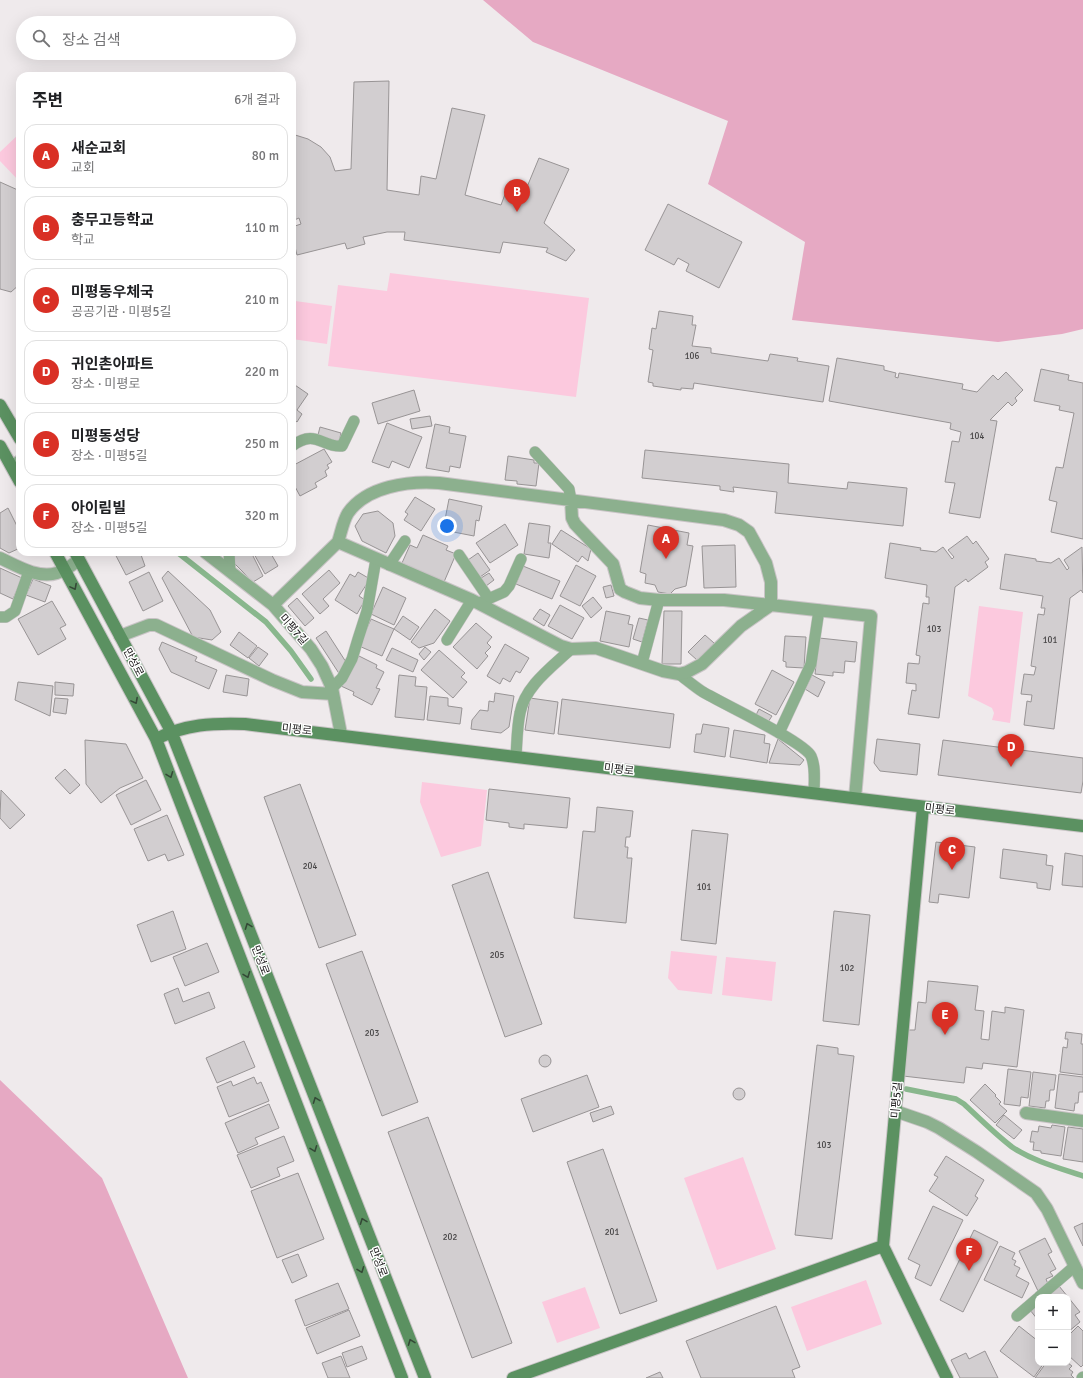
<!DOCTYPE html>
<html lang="ko">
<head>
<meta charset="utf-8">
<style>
	:root { --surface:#fff; --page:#f6f6f6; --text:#202124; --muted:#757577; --line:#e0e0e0; --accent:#d93025 }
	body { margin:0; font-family:Signika,"Noto Sans KR",sans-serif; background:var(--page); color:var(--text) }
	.controls { position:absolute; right:12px; bottom:12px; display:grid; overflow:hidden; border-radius:8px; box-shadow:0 4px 16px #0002 }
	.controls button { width:36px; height:36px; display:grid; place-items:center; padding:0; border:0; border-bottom:1px solid var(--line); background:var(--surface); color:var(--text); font:20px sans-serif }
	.you { position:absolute; left:447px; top:526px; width:14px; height:14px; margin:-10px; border:3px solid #fff; border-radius:50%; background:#1a73e8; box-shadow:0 0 0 6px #1a73e833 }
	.badge { display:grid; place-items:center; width:26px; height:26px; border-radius:50%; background:var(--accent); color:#fff; font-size:13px; font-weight:700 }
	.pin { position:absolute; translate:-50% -33px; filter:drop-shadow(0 1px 2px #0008) }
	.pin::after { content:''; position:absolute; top:21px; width:14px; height:12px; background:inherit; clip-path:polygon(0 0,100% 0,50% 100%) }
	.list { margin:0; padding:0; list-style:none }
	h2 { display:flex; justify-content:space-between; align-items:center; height:52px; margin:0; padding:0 16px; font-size:17px }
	h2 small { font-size:13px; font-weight:400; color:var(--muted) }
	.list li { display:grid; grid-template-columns:26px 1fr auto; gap:12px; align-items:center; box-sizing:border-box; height:64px; margin:0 8px 8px; padding:0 8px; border:1px solid var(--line); border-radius:12px }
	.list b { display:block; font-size:15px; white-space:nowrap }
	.list p { margin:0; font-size:13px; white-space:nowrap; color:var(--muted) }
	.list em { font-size:13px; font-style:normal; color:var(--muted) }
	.icon { flex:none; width:22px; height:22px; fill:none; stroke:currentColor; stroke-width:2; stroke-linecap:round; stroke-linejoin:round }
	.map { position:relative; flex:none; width:1083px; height:1378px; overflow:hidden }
	.search { position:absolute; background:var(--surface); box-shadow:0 4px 16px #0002; left:16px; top:16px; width:280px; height:44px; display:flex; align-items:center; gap:10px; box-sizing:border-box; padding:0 14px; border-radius:22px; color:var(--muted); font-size:15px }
	.panel { position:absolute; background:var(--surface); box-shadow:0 4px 16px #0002; left:16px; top:72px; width:280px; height:484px; border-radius:12px }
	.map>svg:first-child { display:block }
</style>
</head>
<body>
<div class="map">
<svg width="1083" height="1378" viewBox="0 0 1083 1378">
	<rect width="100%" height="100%" fill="#efeaec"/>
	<path fill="#fcc9de" d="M20,133V182L0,161V152Z
		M390,273L589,298L576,397L328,366L338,285L387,291Z
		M295,301L332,306L327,344L292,339V322Z
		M979,606L1023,612L1010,723L992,720L994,713L992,708L968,696Z
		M422,782L487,790L481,846L441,857L420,802Z
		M671,951L717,956L712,994L678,990L668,978Z
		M726,957L776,962L772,1001L722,995Z
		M743,1157L776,1249L717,1270L684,1178Z
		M866,1280L882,1324L807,1351L791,1307Z
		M585,1287L600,1328L557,1343L542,1302Z"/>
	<path fill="#e6a9c3" d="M483,0H1083V329L1062,334L998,342L792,320L805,242L708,184L728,121L533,42Z
		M0,1080L102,1178L188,1378H0Z"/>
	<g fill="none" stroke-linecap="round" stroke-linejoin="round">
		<path stroke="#89b78d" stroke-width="5.5" d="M177,552L266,622L291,651L311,679
			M906,1089L956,1099L964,1104C979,1118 995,1134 1012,1147C1033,1161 1059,1168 1083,1176"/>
	</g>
	<path fill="#d2ced0" stroke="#989495" d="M389,81L387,190L419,195L421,176L436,179L452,108L485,115L465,195L501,205L510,181L527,187L539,158L569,169L544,223L575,250L566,261L546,252L548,248L503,242L500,253L404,240L405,232H387L363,237L365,244L347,249L345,243L297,255L292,235V227L301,224L299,218L292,221V134L308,139L321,147L330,157L335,171L351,169L354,82Z
		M0,182L20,191V284L11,292L0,289Z
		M668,204L742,242L719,288L686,271L689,264L678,258L674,265L645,250Z
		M659,311L693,316L692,325H696L692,346L711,348V353L768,361L770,354L798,358L797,361L829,366L823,402L694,383L693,389L681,388V390L653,386V383L648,382L653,350L649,349L652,328L656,329Z
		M837,358L884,366V370L896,373L895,377L898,378L899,373L963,384L962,389L977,392L993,375L998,380L1006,372L1023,390L1015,398L1017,401L1012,406L1008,402L990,420L997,421L980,518L949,513L955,483L945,482L952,441L959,442L961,432L950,429L951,423L829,401Z
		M1041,369L1069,375L1068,380L1083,383V539L1051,532L1057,502L1049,500L1056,467L1063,468L1074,413L1059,410L1060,406L1034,401Z
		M292,383L308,394L297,410L302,414L297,422L292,418Z
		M414,390L420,411L378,424L372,403Z
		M430,416L432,426L412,429L410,419Z
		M387,423L422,437L409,468L392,461L389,468L372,462Z
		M435,424L450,427L449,433L466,436L460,468L450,466L449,472L426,468Z
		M320,427L341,433L339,442L318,435Z
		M324,449L332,462L327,465L329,468L325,471L327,476L315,483L317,487L300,496L292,481V466Z
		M645,450L789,464L788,483L847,489L848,482L907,488L903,526L775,513L777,492L733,487L734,492L720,490V486L642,478Z
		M508,456L534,460V463H539L536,486L517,484V481L505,480Z
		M415,497L435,509L421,531L404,520L408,514L405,512Z
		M449,499L482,506L479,521L476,520L474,536L443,530Z
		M8,508L20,532V548L9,553L0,548V513Z
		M378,511L393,523L395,536L386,553L362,541L355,526L363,514Z
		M529,523L550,526L548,543H551L549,558L524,554Z
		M505,524L518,545L490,563L476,543Z
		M648,525L689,533L687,545L693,546L686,586L675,589L670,594L658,592L655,585L645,583L646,574L640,572Z
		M561,530L591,549L588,561L582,556L578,562L552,544Z
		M423,535L448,546L446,550L456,554L444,582L402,563L410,545L417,548Z
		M967,536L973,544L976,541L989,559L985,562L988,567L968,582L966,579L955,587L939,718L908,714L912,690L916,691V684L906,683L908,663L919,664L920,656L916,655L923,603L929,604V597H926L927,585L885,578L890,543L921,548L920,550L936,552L943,547L952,559L954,557L948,550Z
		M735,545L736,587L704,588L702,546Z
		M1082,547L1083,593L1081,590L1070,598L1054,729L1024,725L1027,701L1031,702L1032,695L1021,694L1024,674L1034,675L1036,667L1031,666L1038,614L1044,615L1045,608H1041L1043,596L1000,589L1005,554L1036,559V561L1051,563L1059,558L1067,570L1069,568L1064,560Z
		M114,552H140L145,566L126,575Z
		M233,552H251L263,576L253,582L232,561Z
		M253,552H270L278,566L265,574Z
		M478,553L490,570L480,577L468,560Z
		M576,565L596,576L580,606L560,596Z
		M523,566L560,581L552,599L516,584Z
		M0,568L22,578L13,599L0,593Z
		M329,570L340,583L323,599L329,606L320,614L302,594Z
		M168,571L210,610L221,632L212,640L193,637L162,578Z
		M149,572L163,601L143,611L129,582Z
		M358,572L370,579L359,596L365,600L357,614L335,600L350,574L355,577Z
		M489,573L494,580L486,586L481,578Z
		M33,579L51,586L45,602L26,595Z
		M611,585L614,596L606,598L603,587Z
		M383,587L406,598L394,625L371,614Z
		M593,597L602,608L591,618L582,606Z
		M297,598L314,618L305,626L288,606Z
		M52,601L66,625L60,628L66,639L38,655L18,619Z
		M560,605L584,618L572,639L548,626Z
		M435,609L450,621L434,643L419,648L411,642Z
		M540,609L550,615L544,626L533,619Z
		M606,611L630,616L628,624L633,625L629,647L600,641Z
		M664,611H682L681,664H662Z
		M403,616L419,627L410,640L394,629Z
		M639,618L648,620L642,642L633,639Z
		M371,619L394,629L382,656L359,646Z
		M476,623L492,637L487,643L491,647L485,653L488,656L477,669L453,647Z
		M326,631L346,662L340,675L316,638Z
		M239,632L257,646L248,658L230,645Z
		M705,635L714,643L697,660L688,652Z
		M785,636L806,637L804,668L786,667V662L783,661Z
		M819,638L857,642L855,662L845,661L844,673L833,672V676L815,674Z
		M162,642L197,657L195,661L217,670L209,689L171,672L159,649Z
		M505,644L529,658L520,673L516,671L510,682L503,678L500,684L487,676Z
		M258,647L268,654L259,666L249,658Z
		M425,647L431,652L424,660L419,654Z
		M392,648L418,660L413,672L386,660Z
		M439,650L465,673L461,677L467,682L453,698L421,670Z
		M359,656L377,665L376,668L384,672L376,688L380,689L372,705L353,695L354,692L341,686Z
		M772,670L794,682L776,715L755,704Z
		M226,675L249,679L247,696L223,692Z
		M399,675L416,677L415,686L427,687L424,720L395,717Z
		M812,675L825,682L818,697L805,689Z
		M18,682L53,686L50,716L15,700Z
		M55,682L74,684L73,696L55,695Z
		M495,693L514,696L509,727L501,733L471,729L472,720L480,710L488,711L489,701L494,702Z
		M430,696L448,698V706L462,708L460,724L427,720Z
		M55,698L68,699L66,714L53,712Z
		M530,698L558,702L554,734L525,730Z
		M562,699L674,714L670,748L558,734Z
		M759,709L772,716L768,722L756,715Z
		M703,724L729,728L725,757L694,752L696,734H701Z
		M734,730L765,735L764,743L770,744L767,763L730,757Z
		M778,739L804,760L800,765L769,763Z
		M877,739L920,744L917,775L880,771L874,763Z
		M85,740L126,744L143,778L120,788L101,803L86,784Z
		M943,740L1083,758V781L1081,793L938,775Z
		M65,769L80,785L70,794L55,778Z
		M146,780L161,810L131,825L116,795Z
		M300,784L356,935L319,948L264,797Z
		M489,789L570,798L567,828L524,824V829L509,827V823L486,820Z
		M1,790L25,815L10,829L0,818Z
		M597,807L633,811L630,837H626L625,847H628L627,858H632L626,923L574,918L583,831L595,832Z
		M167,815L184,855L168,861L165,854L148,861L134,829Z
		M692,830L728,834L716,944L681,940Z
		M936,842L975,847L969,898L939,894L938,903L929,902Z
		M1003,849L1047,855L1046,865L1053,866L1050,890L1037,888V883L1000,878Z
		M1065,853L1083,856V887L1062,885Z
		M488,872L542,1024L505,1037L452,885Z
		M173,911L186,949L151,962L137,925Z
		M834,911L870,915L859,1025L823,1021Z
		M207,943L219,972L185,986L173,957Z
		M362,951L418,1102L382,1116L326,964Z
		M928,981L978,986L975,1010L984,1011L981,1039L989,1040L992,1011L1005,1013V1007L1024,1010L1017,1067L983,1063L982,1069L966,1067L964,1083L903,1076L908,1030H915L918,1002L926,1003Z
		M178,988L183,1002L209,992L215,1008L175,1024L164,994Z
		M1066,1032L1082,1034L1081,1044H1083V1075L1060,1072L1063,1047L1067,1048L1068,1039H1065Z
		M244,1041L255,1067L217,1083L206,1058Z
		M817,1045L838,1048V1054L854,1056L832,1239L795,1235Z
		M539 1061a6 6 0 1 1 12 0a6 6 0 1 1-12 0Z
		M1008,1069L1031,1072L1028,1098L1021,1097L1020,1106L1004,1104Z
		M1033,1072L1056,1075L1054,1090H1050L1049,1101H1046L1045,1108L1029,1106Z
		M1059,1074L1083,1077V1092H1079L1078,1103H1075L1074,1111L1055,1108Z
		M587,1075L599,1107L533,1132L521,1099Z
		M254,1077L257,1084L261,1082L269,1101L229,1117L217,1087L231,1081L233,1086Z
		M985,1084L996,1095L995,1096L1001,1102L999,1104L1007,1111L995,1123L970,1100Z
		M733 1094a6 6 0 1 1 12 0a6 6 0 1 1-12 0Z
		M269,1104L279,1128L255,1138L258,1144L238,1153L225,1123Z
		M611,1106L614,1114L593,1122L590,1113Z
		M1004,1115L1022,1130L1014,1139L996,1125Z
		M428,1117L512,1343L472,1358L388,1132Z
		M1052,1125L1065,1127L1061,1156L1041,1153V1151L1033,1150L1034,1142H1030L1032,1131L1038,1132L1039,1126L1051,1128Z
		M1068,1127L1083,1129V1162L1063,1159Z
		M284,1136L294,1161L277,1168L280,1176L251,1188L237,1155Z
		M603,1149L657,1301L620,1314L567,1162Z
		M946,1156L984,1180L975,1196L978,1198L967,1216L929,1191L938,1177L934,1175Z
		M298,1173L324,1239L277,1258L251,1191Z
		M933,1206L963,1220L931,1286L915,1278L920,1265L908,1259Z
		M1083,1223V1246L1074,1227Z
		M974,1230L998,1242L963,1312L940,1300Z
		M1045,1238L1052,1252L1048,1254L1056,1269L1050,1272L1053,1276L1046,1279L1048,1284L1038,1291L1019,1251Z
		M1000,1246L1015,1253L1012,1259L1016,1261L1014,1265L1020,1268L1016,1276L1029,1283L1022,1298L984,1280Z
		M298,1254L307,1276L292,1283L282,1260Z
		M338,1283L349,1309L305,1326L295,1300Z
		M1059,1286L1068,1297H1046Z
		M1068,1297L1080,1312L1075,1315L1080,1322L1068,1332Z
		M1038,1304V1320L1030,1310Z
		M776,1306L800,1367L792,1370L795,1378H701L686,1341Z
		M349,1310L360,1336L317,1354L306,1328Z
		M1019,1326L1038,1341V1363H1044L1034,1377L1000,1351Z
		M1078,1326L1083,1331V1365L1081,1367L1068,1355V1336Z
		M362,1346L367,1359L347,1367L342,1353Z
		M985,1351L998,1378H960L951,1360L966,1353L969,1359Z
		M341,1356L350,1378H328L322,1363Z
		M1046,1363H1068L1072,1366L1069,1369L1073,1372L1071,1375L1074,1378H1035Z
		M660,1372L663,1378H646Z"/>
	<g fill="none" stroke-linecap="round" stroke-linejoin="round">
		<g stroke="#c9c4c6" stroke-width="12">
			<path id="lane" d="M292,446C316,428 322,448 342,446L354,421
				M535,452L569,489L571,500
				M229,552L230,571
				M459,555L489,599
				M389,565L405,541
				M479,603L504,592L509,586L521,559
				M0,617H6L15,611L29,571
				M447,640L472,600
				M642,663L659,600
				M679,674C687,680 695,687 703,692C723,704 803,741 811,756C816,767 814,782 814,793
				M332,688L342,678L352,659L358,639L367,611L376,559
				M779,733L811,664L819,610
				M516,756C517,742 517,727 520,713C525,686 552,667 571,649
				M1039,1297L1075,1266
				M1017,1316L1038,1298
				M1082,1378L1083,1377"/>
		</g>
		<g stroke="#c9c4c6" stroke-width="14">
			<path id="street" d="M12,466L20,461
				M338,542C341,533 343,521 348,513C367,486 408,481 439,483C534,495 629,507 724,520L739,525L749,532L766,563L771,582V605L724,600H659L640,598L625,592L620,589L613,564L575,524L572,518L571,500
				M205,552L273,605L311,649L322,666L332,688L341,734
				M0,558C17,566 38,579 57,573C65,571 72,565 79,560
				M273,605L338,542L472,600L561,646L571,649L596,648L663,671L679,674L687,672L702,664L741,626L771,605L871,616L855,798
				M120,636L149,625H156L272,680L302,692L333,694
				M895,1111L927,1122L939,1128L977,1152L1036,1193L1047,1209L1083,1283
				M1026,1113L1083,1121"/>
		</g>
		<g stroke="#c9c4c6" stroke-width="14">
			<path id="secondary" d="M0,405L20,439
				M0,446L20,482
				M55,552L156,739L402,1378
				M75,552L171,731L425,1378
				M156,739C186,724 212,723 245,724L1083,826
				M923,807L883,1246L947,1378
				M513,1378L883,1246"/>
		</g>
		<use href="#lane" stroke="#8cb08e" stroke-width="11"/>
		<use href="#street" stroke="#8cb08e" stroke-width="12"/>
		<use href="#secondary" stroke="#5b9161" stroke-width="12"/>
	</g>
	<defs><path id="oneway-chevron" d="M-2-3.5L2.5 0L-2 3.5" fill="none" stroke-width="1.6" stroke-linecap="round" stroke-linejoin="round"/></defs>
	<g stroke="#344936">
		<use href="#oneway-chevron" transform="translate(74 587) rotate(62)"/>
		<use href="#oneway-chevron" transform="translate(135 701) rotate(62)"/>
		<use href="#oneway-chevron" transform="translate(170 775) rotate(69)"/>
		<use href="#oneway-chevron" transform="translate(248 926) rotate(-111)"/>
		<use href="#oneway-chevron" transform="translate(247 975) rotate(69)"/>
		<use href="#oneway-chevron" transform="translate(316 1100) rotate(-111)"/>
		<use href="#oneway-chevron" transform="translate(314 1149) rotate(69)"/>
		<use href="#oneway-chevron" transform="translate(363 1221) rotate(-111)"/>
		<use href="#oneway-chevron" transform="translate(361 1270) rotate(69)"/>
		<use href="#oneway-chevron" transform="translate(411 1342) rotate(-111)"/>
	</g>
	<g text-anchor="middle" stroke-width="3" stroke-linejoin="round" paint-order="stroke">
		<g font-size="9" fill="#484647">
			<text x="692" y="359">106</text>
			<text x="977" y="439">104</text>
			<text x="934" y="632">103</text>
			<text x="1050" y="643">101</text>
			<text x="310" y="869">204</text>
			<text x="704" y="890">101</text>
			<text x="497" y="958">205</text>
			<text x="847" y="971">102</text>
			<text x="372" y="1036">203</text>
			<text x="824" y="1148">103</text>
			<text x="612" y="1235">201</text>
			<text x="450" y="1240">202</text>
		</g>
		<g font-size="11" fill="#1a1919" stroke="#fff">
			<text transform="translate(294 629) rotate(49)" y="4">미평7길</text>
			<text transform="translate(134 662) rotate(62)" y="4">만성로</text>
			<text transform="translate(297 729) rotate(6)" y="4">미평로</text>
			<text transform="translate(619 769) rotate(7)" y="4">미평로</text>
			<text transform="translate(940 809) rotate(7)" y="4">미평로</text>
			<text transform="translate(261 960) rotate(69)" y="4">만성로</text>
			<text transform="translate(896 1100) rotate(-85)" y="4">미평5길</text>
			<text transform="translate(379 1262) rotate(69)" y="4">만성로</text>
		</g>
	</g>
</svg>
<div class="controls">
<button>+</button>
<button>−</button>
</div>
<div class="you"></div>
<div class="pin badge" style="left:666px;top:559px">A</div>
<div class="pin badge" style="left:517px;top:212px">B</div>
<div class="pin badge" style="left:952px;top:870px">C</div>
<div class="pin badge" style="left:1011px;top:767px">D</div>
<div class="pin badge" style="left:945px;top:1035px">E</div>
<div class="pin badge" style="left:969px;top:1271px">F</div>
<div class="search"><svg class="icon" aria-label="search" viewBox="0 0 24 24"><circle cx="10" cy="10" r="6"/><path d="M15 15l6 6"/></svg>장소 검색</div>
<section class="panel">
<h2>주변<small>6개 결과</small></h2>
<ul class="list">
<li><span class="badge">A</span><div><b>새순교회</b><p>교회</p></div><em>80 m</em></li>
<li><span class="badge">B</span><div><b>충무고등학교</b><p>학교</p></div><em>110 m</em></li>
<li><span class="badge">C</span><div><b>미평동우체국</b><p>공공기관 · 미평5길</p></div><em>210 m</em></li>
<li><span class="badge">D</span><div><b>귀인촌아파트</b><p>장소 · 미평로</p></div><em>220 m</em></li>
<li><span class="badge">E</span><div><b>미평동성당</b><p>장소 · 미평5길</p></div><em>250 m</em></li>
<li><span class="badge">F</span><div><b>아이림빌</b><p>장소 · 미평5길</p></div><em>320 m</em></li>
</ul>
</section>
</div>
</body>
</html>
